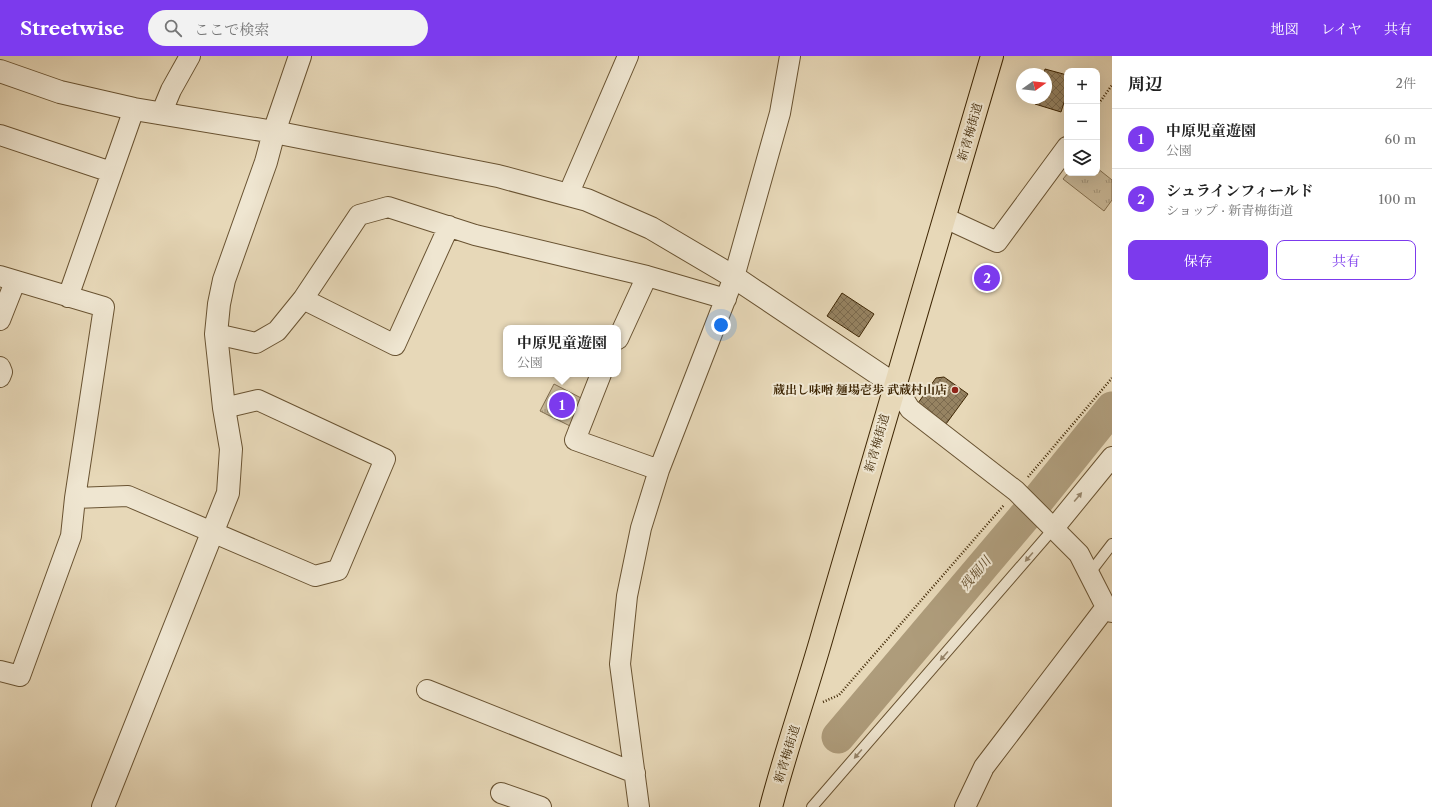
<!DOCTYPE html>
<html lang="ja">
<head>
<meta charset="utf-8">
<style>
	:root { --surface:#fff; --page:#f2f2f2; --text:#222; --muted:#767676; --line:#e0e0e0; --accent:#7c3aed }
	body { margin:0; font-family:"Libre Caslon Text","Noto Serif JP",serif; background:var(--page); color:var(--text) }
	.controls { position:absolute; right:12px; top:12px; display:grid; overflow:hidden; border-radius:8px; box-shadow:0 4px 16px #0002 }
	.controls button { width:36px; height:36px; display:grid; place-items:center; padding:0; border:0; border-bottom:1px solid var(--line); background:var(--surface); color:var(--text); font:20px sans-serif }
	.compass { position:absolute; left:1016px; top:12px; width:36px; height:36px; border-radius:50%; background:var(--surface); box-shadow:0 4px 16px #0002; rotate:75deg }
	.you { position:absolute; left:721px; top:269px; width:14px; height:14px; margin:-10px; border:3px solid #fff; border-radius:50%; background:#1a73e8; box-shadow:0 0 0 6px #1a73e833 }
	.badge { display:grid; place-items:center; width:26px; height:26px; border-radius:50%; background:var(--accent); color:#fff; font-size:13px; font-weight:700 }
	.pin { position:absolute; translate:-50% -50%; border:2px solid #fff; box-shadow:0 1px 4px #0006 }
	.popup { position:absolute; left:503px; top:269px; width:118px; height:52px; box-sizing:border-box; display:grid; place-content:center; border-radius:8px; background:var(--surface); filter:drop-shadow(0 1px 3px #0005); font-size:13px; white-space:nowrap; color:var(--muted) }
	.popup b { font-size:15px; color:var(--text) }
	.popup::after { content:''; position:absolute; left:50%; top:100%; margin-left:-8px; border:8px solid transparent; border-top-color:var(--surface) }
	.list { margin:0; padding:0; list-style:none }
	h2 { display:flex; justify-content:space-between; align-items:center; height:52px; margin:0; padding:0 16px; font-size:17px }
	h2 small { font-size:13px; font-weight:400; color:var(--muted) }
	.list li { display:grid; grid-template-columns:26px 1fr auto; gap:12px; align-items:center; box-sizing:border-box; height:60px; padding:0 16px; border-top:1px solid var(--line) }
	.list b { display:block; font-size:15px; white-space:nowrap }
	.list p { margin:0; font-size:13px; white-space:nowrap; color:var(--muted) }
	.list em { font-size:13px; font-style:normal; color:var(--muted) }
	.actions { display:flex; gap:8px; padding:12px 16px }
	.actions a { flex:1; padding:9px 0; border:1px solid var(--accent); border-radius:8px; text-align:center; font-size:14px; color:var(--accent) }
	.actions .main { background:var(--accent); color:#fff }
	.icon { flex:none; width:22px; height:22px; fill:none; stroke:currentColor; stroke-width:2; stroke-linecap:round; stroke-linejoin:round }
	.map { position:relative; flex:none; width:1112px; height:751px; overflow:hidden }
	header { display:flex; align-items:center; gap:24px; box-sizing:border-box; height:56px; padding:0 20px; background:var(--accent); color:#fff }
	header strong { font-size:19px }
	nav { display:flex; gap:22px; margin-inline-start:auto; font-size:14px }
	.search { width:280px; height:36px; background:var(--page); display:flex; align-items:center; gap:10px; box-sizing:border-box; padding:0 14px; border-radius:22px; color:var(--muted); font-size:15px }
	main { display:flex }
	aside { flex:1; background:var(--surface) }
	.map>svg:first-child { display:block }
</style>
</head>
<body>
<header>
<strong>Streetwise</strong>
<div class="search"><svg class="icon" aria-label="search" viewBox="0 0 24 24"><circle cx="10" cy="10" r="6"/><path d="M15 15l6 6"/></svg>ここで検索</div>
<nav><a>地図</a><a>レイヤ</a><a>共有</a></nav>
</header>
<main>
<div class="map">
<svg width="1112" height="751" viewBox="0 0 1112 751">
	<defs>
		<pattern id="park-tufts" width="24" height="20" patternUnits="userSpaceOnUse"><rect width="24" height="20" fill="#caba9a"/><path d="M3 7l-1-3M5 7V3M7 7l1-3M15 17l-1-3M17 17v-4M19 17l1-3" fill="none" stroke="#a5977c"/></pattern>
		<pattern id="building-cross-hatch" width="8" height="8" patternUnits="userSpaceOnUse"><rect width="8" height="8" fill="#968362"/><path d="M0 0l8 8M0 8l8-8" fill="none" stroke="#7c6b4f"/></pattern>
	</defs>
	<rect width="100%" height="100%" fill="#e7d8b8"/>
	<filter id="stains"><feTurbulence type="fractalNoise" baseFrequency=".005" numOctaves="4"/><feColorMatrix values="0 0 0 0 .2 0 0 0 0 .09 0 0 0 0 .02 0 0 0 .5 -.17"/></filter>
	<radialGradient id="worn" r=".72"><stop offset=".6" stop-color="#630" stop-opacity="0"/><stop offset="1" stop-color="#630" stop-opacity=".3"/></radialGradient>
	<path fill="url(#park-tufts)" stroke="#847050" d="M1097,112L1112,124V144L1104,155L1063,123L1068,117H1097Z
		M554,328L583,343L570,370L540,355Z"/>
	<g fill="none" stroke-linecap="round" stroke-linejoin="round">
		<path stroke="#ae9c7b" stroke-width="33" d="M838,681L1025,460L1112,352"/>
	</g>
	<path fill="url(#building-cross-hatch)" stroke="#3f2705" d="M1045,13L1067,19V37L1061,56L1035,48L1037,42H1046V18H1044Z
		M842,237L874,258L859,281L827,260Z
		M944,321L968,338L946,368L918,347L936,322Z"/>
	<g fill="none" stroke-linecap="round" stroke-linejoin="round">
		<g stroke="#695332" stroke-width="12">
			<path id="service" d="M1089,518L1112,488
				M812,751L1054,472"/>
		</g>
		<g stroke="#695332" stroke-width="22">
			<path id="minor" d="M161,58L171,34L190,0
				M0,79L111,116
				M568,139L628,0
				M945,162L997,186L1067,91
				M0,220L104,251L75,442L71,480L20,620L0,615
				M68,241L134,53
				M303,243L395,289L449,170
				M0,264L15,226
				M216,278L256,287L277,275L303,243L359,159L388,151L475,179L647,220L726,243
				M618,283L647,220
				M0,311L2,316L0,321
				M601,318L575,384L659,414
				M895,329L910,353L1016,435L1079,498L1106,551L1112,556
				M75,442L128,440L315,520L338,514L385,403L258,344L224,352
				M1054,472L1112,401
				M427,634L635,717
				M501,737L541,751
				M639,751L620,608L627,540L641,472L659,414L734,221L780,57L790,0
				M965,751L984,711L1106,551"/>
		</g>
		<g stroke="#695332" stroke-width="24">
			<path id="tertiary" d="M0,15L60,36L134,53L274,76L498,120L587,144L651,172L734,221L895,329
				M103,751L228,437L231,393L224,352L216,278L219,248L224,224L266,106L274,76L300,0"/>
		</g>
		<g stroke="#3f2705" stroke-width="24">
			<path id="primary" d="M771,751C787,690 808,631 825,570C879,380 937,190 992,0"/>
		</g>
		<path stroke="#3f2705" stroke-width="2.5" stroke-dasharray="1 2" stroke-linecap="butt" d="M1097,50L1112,29
			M1028,421L1112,322
			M823,646L839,639L1004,449"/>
		<use href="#service" stroke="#efe6d1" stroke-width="10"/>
		<use href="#minor" stroke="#efe6d1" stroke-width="20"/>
		<use href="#tertiary" stroke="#efe6d1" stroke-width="22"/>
		<use href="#primary" stroke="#e7d8b8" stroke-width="22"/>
	</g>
	<defs><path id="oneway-solid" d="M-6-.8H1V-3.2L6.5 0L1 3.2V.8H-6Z"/></defs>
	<g fill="#97866b">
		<use href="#oneway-solid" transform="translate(1078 441) rotate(-50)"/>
		<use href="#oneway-solid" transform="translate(1029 501) rotate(131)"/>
		<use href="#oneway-solid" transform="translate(944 600) rotate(131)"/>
		<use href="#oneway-solid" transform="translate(858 698) rotate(131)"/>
	</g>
	<circle fill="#8f2418" stroke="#efe6d1" stroke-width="1.5" cx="955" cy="334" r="4"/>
	<g text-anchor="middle" stroke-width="4" stroke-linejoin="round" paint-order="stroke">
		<g font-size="12" fill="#3f2705" stroke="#efe6d1">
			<text transform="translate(970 76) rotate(-74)" y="4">新青梅街道</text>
			<text transform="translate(877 387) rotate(-74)" y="4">新青梅街道</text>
			<text transform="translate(787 698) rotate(-73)" y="4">新青梅街道</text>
		</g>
		<g font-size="12" font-weight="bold" fill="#3f2705" stroke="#efe6d1" text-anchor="end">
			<text x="947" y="338">蔵出し味噌 麺場壱歩 武蔵村山店</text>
		</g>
		<g font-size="13" font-style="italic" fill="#604a28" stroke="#efe6d1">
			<text transform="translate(975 517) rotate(-50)" y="5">残堀川</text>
		</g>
	</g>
	<rect width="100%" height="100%" filter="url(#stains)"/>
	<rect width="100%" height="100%" fill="url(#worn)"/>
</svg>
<div class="controls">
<button>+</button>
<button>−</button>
<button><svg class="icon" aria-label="layers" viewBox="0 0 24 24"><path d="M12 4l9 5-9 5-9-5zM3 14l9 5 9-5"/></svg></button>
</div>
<svg class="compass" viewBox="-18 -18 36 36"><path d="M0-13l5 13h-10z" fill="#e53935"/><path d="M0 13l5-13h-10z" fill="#767676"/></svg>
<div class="you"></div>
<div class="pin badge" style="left:562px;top:349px">1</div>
<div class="popup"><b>中原児童遊園</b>公園</div>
<div class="pin badge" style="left:987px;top:222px">2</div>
</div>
<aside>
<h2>周辺<small>2件</small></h2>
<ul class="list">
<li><span class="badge">1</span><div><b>中原児童遊園</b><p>公園</p></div><em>60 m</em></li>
<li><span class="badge">2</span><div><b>シュラインフィールド</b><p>ショップ · 新青梅街道</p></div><em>100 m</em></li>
</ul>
<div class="actions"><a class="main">保存</a><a>共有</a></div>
</aside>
</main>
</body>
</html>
